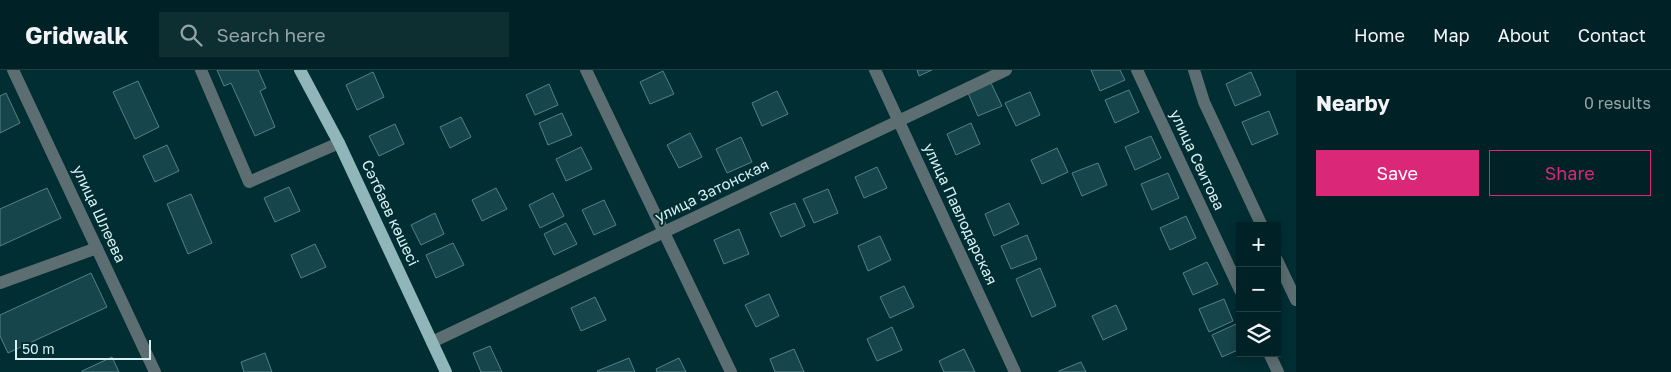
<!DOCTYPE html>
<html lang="en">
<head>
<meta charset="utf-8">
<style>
	:root { --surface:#002226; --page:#0e2f32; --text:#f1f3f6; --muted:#95a4a7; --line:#223f43; --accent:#db2777 }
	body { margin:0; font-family:"Golos Text",sans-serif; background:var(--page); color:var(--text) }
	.controls { position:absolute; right:15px; bottom:15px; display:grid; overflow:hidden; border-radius:0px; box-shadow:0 2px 12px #0003 }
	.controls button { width:45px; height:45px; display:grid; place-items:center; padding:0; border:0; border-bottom:1px solid var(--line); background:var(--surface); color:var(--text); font:25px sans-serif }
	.scale { position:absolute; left:15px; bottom:12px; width:136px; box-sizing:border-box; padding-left:5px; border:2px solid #d9f0f3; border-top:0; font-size:14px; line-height:18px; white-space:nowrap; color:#d9f0f3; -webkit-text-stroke:4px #002e33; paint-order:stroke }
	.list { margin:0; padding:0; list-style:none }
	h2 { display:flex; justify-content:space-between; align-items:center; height:65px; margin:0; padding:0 20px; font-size:21px }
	h2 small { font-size:16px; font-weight:400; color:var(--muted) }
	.actions { display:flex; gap:10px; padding:15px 20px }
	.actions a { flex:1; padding:11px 0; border:1px solid var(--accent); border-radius:0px; text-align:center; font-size:18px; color:var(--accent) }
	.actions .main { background:var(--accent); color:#fff }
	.icon { flex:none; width:28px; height:28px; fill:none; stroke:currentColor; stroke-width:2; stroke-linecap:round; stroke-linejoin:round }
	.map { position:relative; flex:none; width:1296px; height:302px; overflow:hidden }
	header { display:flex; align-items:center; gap:30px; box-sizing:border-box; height:70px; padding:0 25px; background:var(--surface); border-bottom:1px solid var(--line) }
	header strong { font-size:24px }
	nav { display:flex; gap:28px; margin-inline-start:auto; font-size:18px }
	.search { width:350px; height:45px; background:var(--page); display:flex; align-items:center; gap:12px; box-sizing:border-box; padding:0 18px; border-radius:0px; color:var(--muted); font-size:19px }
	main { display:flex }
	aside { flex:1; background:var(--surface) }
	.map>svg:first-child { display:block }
</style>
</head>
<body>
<header>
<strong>Gridwalk</strong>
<div class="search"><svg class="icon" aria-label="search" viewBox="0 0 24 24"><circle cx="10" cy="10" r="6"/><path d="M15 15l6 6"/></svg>Search here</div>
<nav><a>Home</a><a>Map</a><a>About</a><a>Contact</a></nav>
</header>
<main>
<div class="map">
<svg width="1296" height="302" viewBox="0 0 1296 302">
	<rect width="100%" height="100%" fill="#002e33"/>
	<path fill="#16464b" stroke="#558186" d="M217,0H258L266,18L260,21L275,57L255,66L231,13L224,16Z
		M917,0H932L919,6Z
		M1091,0H1120L1125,10L1100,21Z
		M663,1L674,24L650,34L640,12Z
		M373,2L384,27L357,40L346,15Z
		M1251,2L1261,25L1235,36L1226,14Z
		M138,11L159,57L135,69L113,22Z
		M991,13L1002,36L978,46L968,23Z
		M549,14L558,35L535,45L526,25Z
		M1129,20L1139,42L1115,53L1105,30Z
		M777,21L788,44L762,56L752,33Z
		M1030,22L1040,45L1016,56L1005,33Z
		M6,23L20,53L0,63V26Z
		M1269,41L1278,64L1252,75L1242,52Z
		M562,43L572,65L548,75L539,53Z
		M461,47L471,67L450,78L440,57Z
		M971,53L980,74L956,85L947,64Z
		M395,54L404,74L379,86L369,66Z
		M690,63L702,87L679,98L667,75Z
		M1151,66L1161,88L1135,100L1125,77Z
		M741,67L752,92L727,103L716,79Z
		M167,75L179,101L155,112L143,86Z
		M581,77L592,99L566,111L556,89Z
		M1057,78L1068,102L1042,114L1031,90Z
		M1098,93L1107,115L1082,126L1072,103Z
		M877,97L887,118L864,128L855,107Z
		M1168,103L1179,128L1152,140L1141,114Z
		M289,117L300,141L275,152L264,128Z
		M47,118L61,148L0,176V139Z
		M496,118L507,139L482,151L472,130Z
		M828,119L838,143L814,153L803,129Z
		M553,123L564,146L540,158L529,135Z
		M191,124L212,173L188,184L167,134Z
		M604,130L616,155L594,165L582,140Z
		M795,133L805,156L781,167L770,143Z
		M1009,133L1019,154L994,166L985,144Z
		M435,143L444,164L421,175L411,155Z
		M1186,146L1196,168L1170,180L1160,158Z
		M566,153L577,174L554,185L544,164Z
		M739,159L749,184L724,194L714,170Z
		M1027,165L1037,189L1011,199L1001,176Z
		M880,166L891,190L868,201L858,176Z
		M453,173L464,195L436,208L426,185Z
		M315,174L326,197L301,208L291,185Z
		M1207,192L1218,214L1193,225L1183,203Z
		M1040,198L1056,236L1032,247L1016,209Z
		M91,203L107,237L8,283L0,266V245Z
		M904,216L914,237L890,248L880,227Z
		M769,224L779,246L756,257L745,235Z
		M595,227L606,250L581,261L571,238Z
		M1224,229L1233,251L1209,262L1199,239Z
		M1116,235L1127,259L1103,270L1092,246Z
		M1236,254L1240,261V279L1222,287L1212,265Z
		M892,257L902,280L877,291L867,269Z
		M490,276L502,302H481L473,283Z
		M794,279L804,302H775L770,289Z
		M964,279L975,302H944L939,291Z
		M265,283L272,302H244L241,292Z
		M112,287L119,302H82V301Z
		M629,288L635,302H598L597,301Z
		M679,288L686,302H657L656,299Z
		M1081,292L1086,302H1059V301Z"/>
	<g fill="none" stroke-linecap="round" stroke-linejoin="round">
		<path stroke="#5c6e71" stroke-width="12" d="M13,0L155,302
			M201,0L249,112L339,73
			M586,0L731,302
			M875,0L1015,302
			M1137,0L1240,220
			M1194,0L1204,32L1262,156
			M1277,190L1296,230
			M0,213L97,178
			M432,272L1006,0
			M1269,283L1278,302"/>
		<path stroke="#90b6ba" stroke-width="12" d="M300,0L339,73L446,302"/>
	</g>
	<g text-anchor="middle" stroke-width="4" stroke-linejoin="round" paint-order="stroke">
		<g font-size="15" fill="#d9f0f3" stroke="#002e33">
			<text transform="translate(1197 90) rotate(65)" y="5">улица Сеитова</text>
			<text transform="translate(712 121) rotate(-26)" y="5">улица Затонская</text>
			<text transform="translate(390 143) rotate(65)" y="5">Сәтбаев көшесі</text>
			<text transform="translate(99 144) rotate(65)" y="5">улица Шлеева</text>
			<text transform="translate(960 144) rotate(65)" y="5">улица Павлодарская</text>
		</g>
	</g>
</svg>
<div class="controls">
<button>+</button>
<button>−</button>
<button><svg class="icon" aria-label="layers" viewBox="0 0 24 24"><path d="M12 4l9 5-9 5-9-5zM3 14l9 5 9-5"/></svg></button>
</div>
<div class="scale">50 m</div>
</div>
<aside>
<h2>Nearby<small>0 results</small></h2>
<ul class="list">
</ul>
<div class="actions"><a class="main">Save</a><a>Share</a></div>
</aside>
</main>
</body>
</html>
